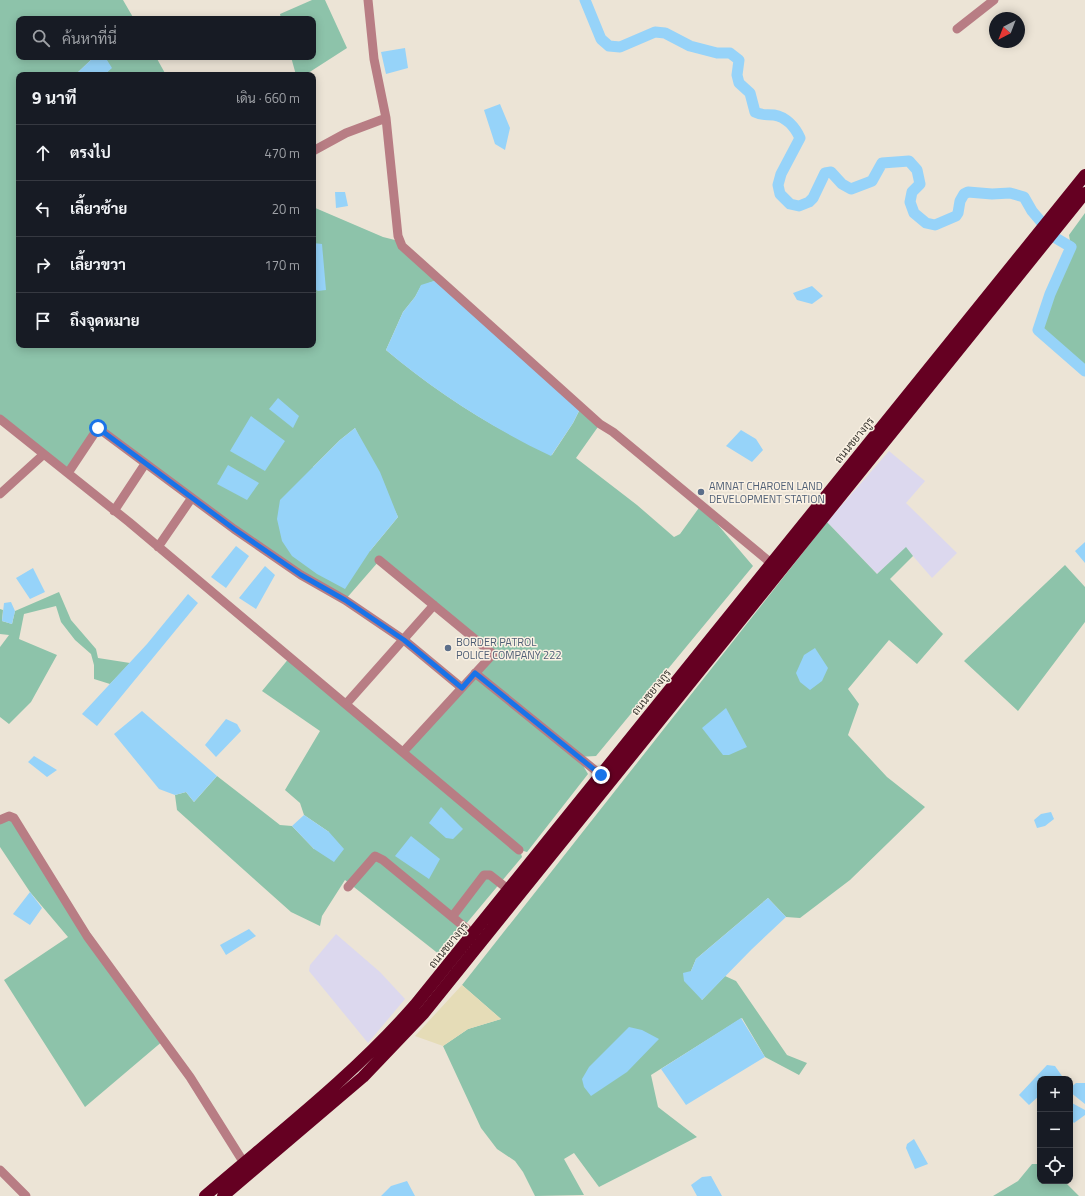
<!DOCTYPE html>
<html lang="th">
<head>
<meta charset="utf-8">
<style>
	:root { --surface:#171b24; --page:#20242c; --text:#f1f3f6; --muted:#9ea1a6; --line:#363941 }
	body { margin:0; font-family:"Titillium Web",Sarabun,sans-serif; background:var(--page); color:var(--text) }
	.controls { position:absolute; right:12px; bottom:12px; display:grid; overflow:hidden; border-radius:8px; box-shadow:0 2px 10px #0003 }
	.controls button { width:36px; height:36px; display:grid; place-items:center; padding:0; border:0; border-bottom:1px solid var(--line); background:var(--surface); color:var(--text); font:20px sans-serif }
	.compass { position:absolute; left:989px; top:12px; width:36px; height:36px; border-radius:50%; background:var(--surface); box-shadow:0 2px 10px #0003; rotate:222deg }
	.stop { position:absolute; width:12px; height:12px; margin:-9px; border:3px solid #1a73e8; border-radius:50%; background:#fff }
	.stop.end { background:#1a73e8; border-color:#fff; box-shadow:0 1px 4px #0008 }
	.list { margin:0; padding:0; list-style:none }
	h2 { display:flex; justify-content:space-between; align-items:center; height:52px; margin:0; padding:0 16px; font-size:17px }
	h2 small { font-size:13px; font-weight:400; color:var(--muted) }
	.list li { display:grid; grid-template-columns:26px 1fr auto; gap:12px; align-items:center; box-sizing:border-box; height:56px; padding:0 16px; border-top:1px solid var(--line) }
	.list b { display:block; font-size:15px; white-space:nowrap }
	.list em { font-size:13px; font-style:normal; color:var(--muted) }
	.icon { flex:none; width:22px; height:22px; fill:none; stroke:currentColor; stroke-width:2; stroke-linecap:round; stroke-linejoin:round }
	.map { position:relative; flex:none; width:1085px; height:1196px; overflow:hidden }
	.search { position:absolute; background:var(--surface); box-shadow:0 2px 10px #0003; left:16px; top:16px; width:300px; height:44px; display:flex; align-items:center; gap:10px; box-sizing:border-box; padding:0 14px; border-radius:8px; color:var(--muted); font-size:15px }
	.panel { position:absolute; background:var(--surface); box-shadow:0 2px 10px #0003; left:16px; top:72px; width:300px; height:276px; border-radius:8px }
	.map>svg:first-child { display:block }
</style>
</head>
<body>
<div class="map">
<svg width="1085" height="1196" viewBox="0 0 1085 1196">
	<rect width="100%" height="100%" fill="#ece4d6"/>
	<path fill="#dcd8ee" d="M889,451L925,481L906,503L957,553L932,578L906,548L877,574L827,522Z
		M336,934L380,972L405,999L368,1043L309,971L310,965Z"/>
	<path fill="#8dc3aa" fill-rule="evenodd" d="M0,0H123L134,19H19V57H94L75,75H19V345H313V207L383,237L399,241L440,279L421,286L415,297L403,312L386,350C436,392 492,428 552,455L573,423L581,407L600,424L576,458L637,505L674,537L680,534L701,505L753,566L596,756L578,757L588,774L527,852L520,850L522,857L440,955L345,880L322,916L320,926L291,912L177,810L175,795L186,792L194,802L217,776L280,825L292,826L314,849L329,832L304,815L300,803L285,790L320,731L262,691L290,657L403,752L493,654L379,561L345,600L301,575L98,428L68,473L0,419ZM355,428L398,517L370,551L313,467L340,440Z
		M312,0H325L347,48L305,75H296L291,57H313V19H281L280,14Z
		M105,57H156L166,75H104L111,68Z
		M1085,213V371L1038,330L1050,294L1071,247L1069,235Z
		M827,522L877,574L906,547L913,556L890,579L943,634L917,664L889,640L848,689L859,704L848,735L887,777L925,807L850,880L800,918L786,917L768,898L696,959L691,971L702,1000L725,976L736,981L787,1055L807,1063L799,1075L765,1057L742,1018L651,1075L658,1107L697,1137L599,1187L574,1153L564,1159L584,1195L535,1196L523,1172L515,1161L497,1149L481,1128L443,1046L468,1029L501,1019L462,985Z
		M1065,565L1085,587V622L1018,711L964,661Z
		M59,592L71,620L96,649L98,658L130,663L110,684L94,679V665L91,654L75,640L61,622L56,606L24,614L19,639L57,655L31,702L9,724L0,717V647L9,635L0,634V609L3,610L2,621L12,624L15,611Z
		M9,816L164,1040L85,1107L4,980L68,937L30,892L0,847V820Z
		M1032,1164H1040V1181H1064L1079,1196H993L1018,1181Z"/>
	<path fill="#e5dcb7" d="M462,985L501,1019L468,1029L443,1046L415,1036Z"/>
	<path fill="#96d3f9" d="M405,48L408,68L386,74L381,52Z
		M94,57H105L112,68L104,75H75Z
		M500,104L510,128L505,150L495,144L484,110Z
		M335,192H345L348,206L336,208Z
		M313,243L322,244L326,290L318,291L313,288Z
		M440,279L581,407L573,423L551,456C492,428 436,392 386,350L403,312L415,297L421,285Z
		M812,286L823,296L812,304L797,300L793,293Z
		M278,398L299,416L293,428L269,409Z
		M251,416L285,441L265,471L230,451Z
		M355,428L380,472L398,517L370,551L345,589L317,574L292,556L282,541L277,519L280,500L340,440Z
		M741,430L756,439L763,450L752,462L726,446Z
		M228,465L259,483L247,500L217,484Z
		M1085,542V563L1075,551Z
		M236,546L249,556L226,588L211,577Z
		M265,566L275,575L256,609L239,598Z
		M33,568L45,592L30,599L16,578Z
		M188,594L198,603L97,726L82,714L147,644Z
		M11,602L15,611L12,624L2,621L4,603Z
		M815,648L828,668L822,681L810,690L800,682L796,673L804,655Z
		M726,708L747,747L729,755H723L702,728Z
		M142,711L217,776L194,802L186,792L175,795L159,789L114,734Z
		M226,719L237,724L241,731L216,757L205,745Z
		M34,756L57,770L47,777L28,762Z
		M441,807L463,829L453,839L446,838L429,823Z
		M1051,812L1054,819L1045,826L1037,828L1034,820L1041,814Z
		M304,815L329,832L344,849L334,862L314,849L292,826Z
		M411,836L440,859L429,879L395,856Z
		M30,892L42,908L30,925L13,914Z
		M768,898L786,917L752,949L702,1000L684,981L683,973L691,971L696,959Z
		M249,929L256,936L226,955L220,945Z
		M741,1018L765,1057L686,1105L661,1069Z
		M629,1027L642,1030L659,1039L627,1072L591,1096L584,1087L582,1079L589,1067Z
		M1047,1065L1055,1066L1062,1076L1059,1079H1040V1095L1029,1105L1019,1095Z
		M1076,1083H1085V1104L1070,1092V1088Z
		M1070,1102L1085,1110V1115L1074,1123L1070,1119Z
		M914,1139L928,1164L915,1169L906,1148L907,1144Z
		M711,1176L722,1196H697L691,1185L702,1177Z
		M407,1181L415,1196H381L391,1186Z"/>
	<g fill="none" stroke-linecap="round" stroke-linejoin="round">
		<path stroke="#96d3f9" stroke-width="11" d="M585,0L601,39L609,46L620,47L655,32L665,33L690,46L717,53H730L739,60L737,75L739,83L750,93L755,112C763,116 766,114 774,115C786,117 795,127 800,138L781,174L778,185L780,194L790,204L799,206L809,202L813,198L825,173L831,172L842,184L851,189L872,181L882,163L909,161L917,170L920,184L912,192L910,202L914,213L926,223L935,225L956,216L958,213L960,201L964,194L968,192L992,194L1010,193L1024,197L1032,211L1054,237L1071,247L1050,294L1038,330L1085,371"/>
		<path stroke="#b87d84" stroke-width="9" d="M368,0L374,59L386,118L398,236L402,246L600,424L613,432L771,563
			M957,29L994,0
			M313,151L346,133L386,118
			M0,419L129,522L519,850
			M68,473L98,428L234,529L301,575L345,600L404,640L462,688
			M0,494L44,454
			M114,511L145,464
			M158,547L191,499
			M379,560L493,654L403,752
			M475,673L601,775
			M346,704L434,605
			M0,820L9,816L14,818L87,936L190,1077L244,1163
			M348,887L375,856L383,860L473,934
			M452,917L484,875H490L509,890
			M0,1170L26,1196"/>
		<path stroke="#650022" stroke-width="12" d="M205,1196C277,1134 353,1076 415,1005L1085,175
			M223,1196L363,1077L424,1013L1085,193"/>
	</g>
	<g fill="none" stroke-linecap="round" stroke-linejoin="round">
		<path stroke="#1a73e8" stroke-width="5" d="M98,428L234,529L301,575L345,600L404,640L462,688L475,673L601,775"/>
	</g>
	<g fill="#5c6f8a" stroke="#faf1e3" stroke-width="1.5">
		<circle cx="701" cy="492" r="4"/>
		<circle cx="448" cy="648" r="4"/>
	</g>
	<g text-anchor="middle" stroke-width="3" stroke-linejoin="round" paint-order="stroke">
		<g font-size="11" fill="#393630" stroke="#faf1e3">
			<text transform="translate(854 440) rotate(-51)" y="4">ถนนชยางกูร</text>
			<text transform="translate(651 692) rotate(-51)" y="4">ถนนชยางกูร</text>
			<text transform="translate(448 945) rotate(-51)" y="4">ถนนชยางกูร</text>
		</g>
		<g font-size="11" fill="#4e5e75" stroke="#faf1e3" text-anchor="start">
			<text x="709" y="490">AMNAT CHAROEN LAND<tspan x="709" dy="13">DEVELOPMENT STATION</tspan></text>
			<text x="456" y="646">BORDER PATROL<tspan x="456" dy="13">POLICE COMPANY 222</tspan></text>
		</g>
	</g>
</svg>
<div class="controls">
<button>+</button>
<button>−</button>
<button><svg class="icon" aria-label="locate" viewBox="0 0 24 24"><circle cx="12" cy="12" r="6"/><path d="M12 2v4M12 18v4M2 12h4M18 12h4"/></svg></button>
</div>
<svg class="compass" viewBox="-18 -18 36 36"><path d="M0-13l5 13h-10z" fill="#e53935"/><path d="M0 13l5-13h-10z" fill="#9ea1a6"/></svg>
<div class="stop" style="left:98px;top:428px"></div>
<div class="stop end" style="left:601px;top:775px"></div>
<div class="search"><svg class="icon" aria-label="search" viewBox="0 0 24 24"><circle cx="10" cy="10" r="6"/><path d="M15 15l6 6"/></svg>ค้นหาที่นี่</div>
<section class="panel">
<h2>9 นาที<small>เดิน · 660 m</small></h2>
<ul class="list">
<li><svg class="icon" aria-label="ahead" viewBox="0 0 24 24"><path d="M12 20V5M6 11l6-6 6 6"/></svg><div><b>ตรงไป</b></div><em>470 m</em></li>
<li><svg class="icon" aria-label="left" viewBox="0 0 24 24"><path d="M17 20v-9H6M10 6l-5 5 5 5"/></svg><div><b>เลี้ยวซ้าย</b></div><em>20 m</em></li>
<li><svg class="icon" aria-label="right" viewBox="0 0 24 24"><path d="M7 20v-9h11M14 6l5 5-5 5"/></svg><div><b>เลี้ยวขวา</b></div><em>170 m</em></li>
<li><svg class="icon" aria-label="arrive" viewBox="0 0 24 24"><path d="M6 21V4h12l-3 4 3 4H6"/></svg><div><b>ถึงจุดหมาย</b></div></li>
</ul>
</section>
</div>
</body>
</html>
